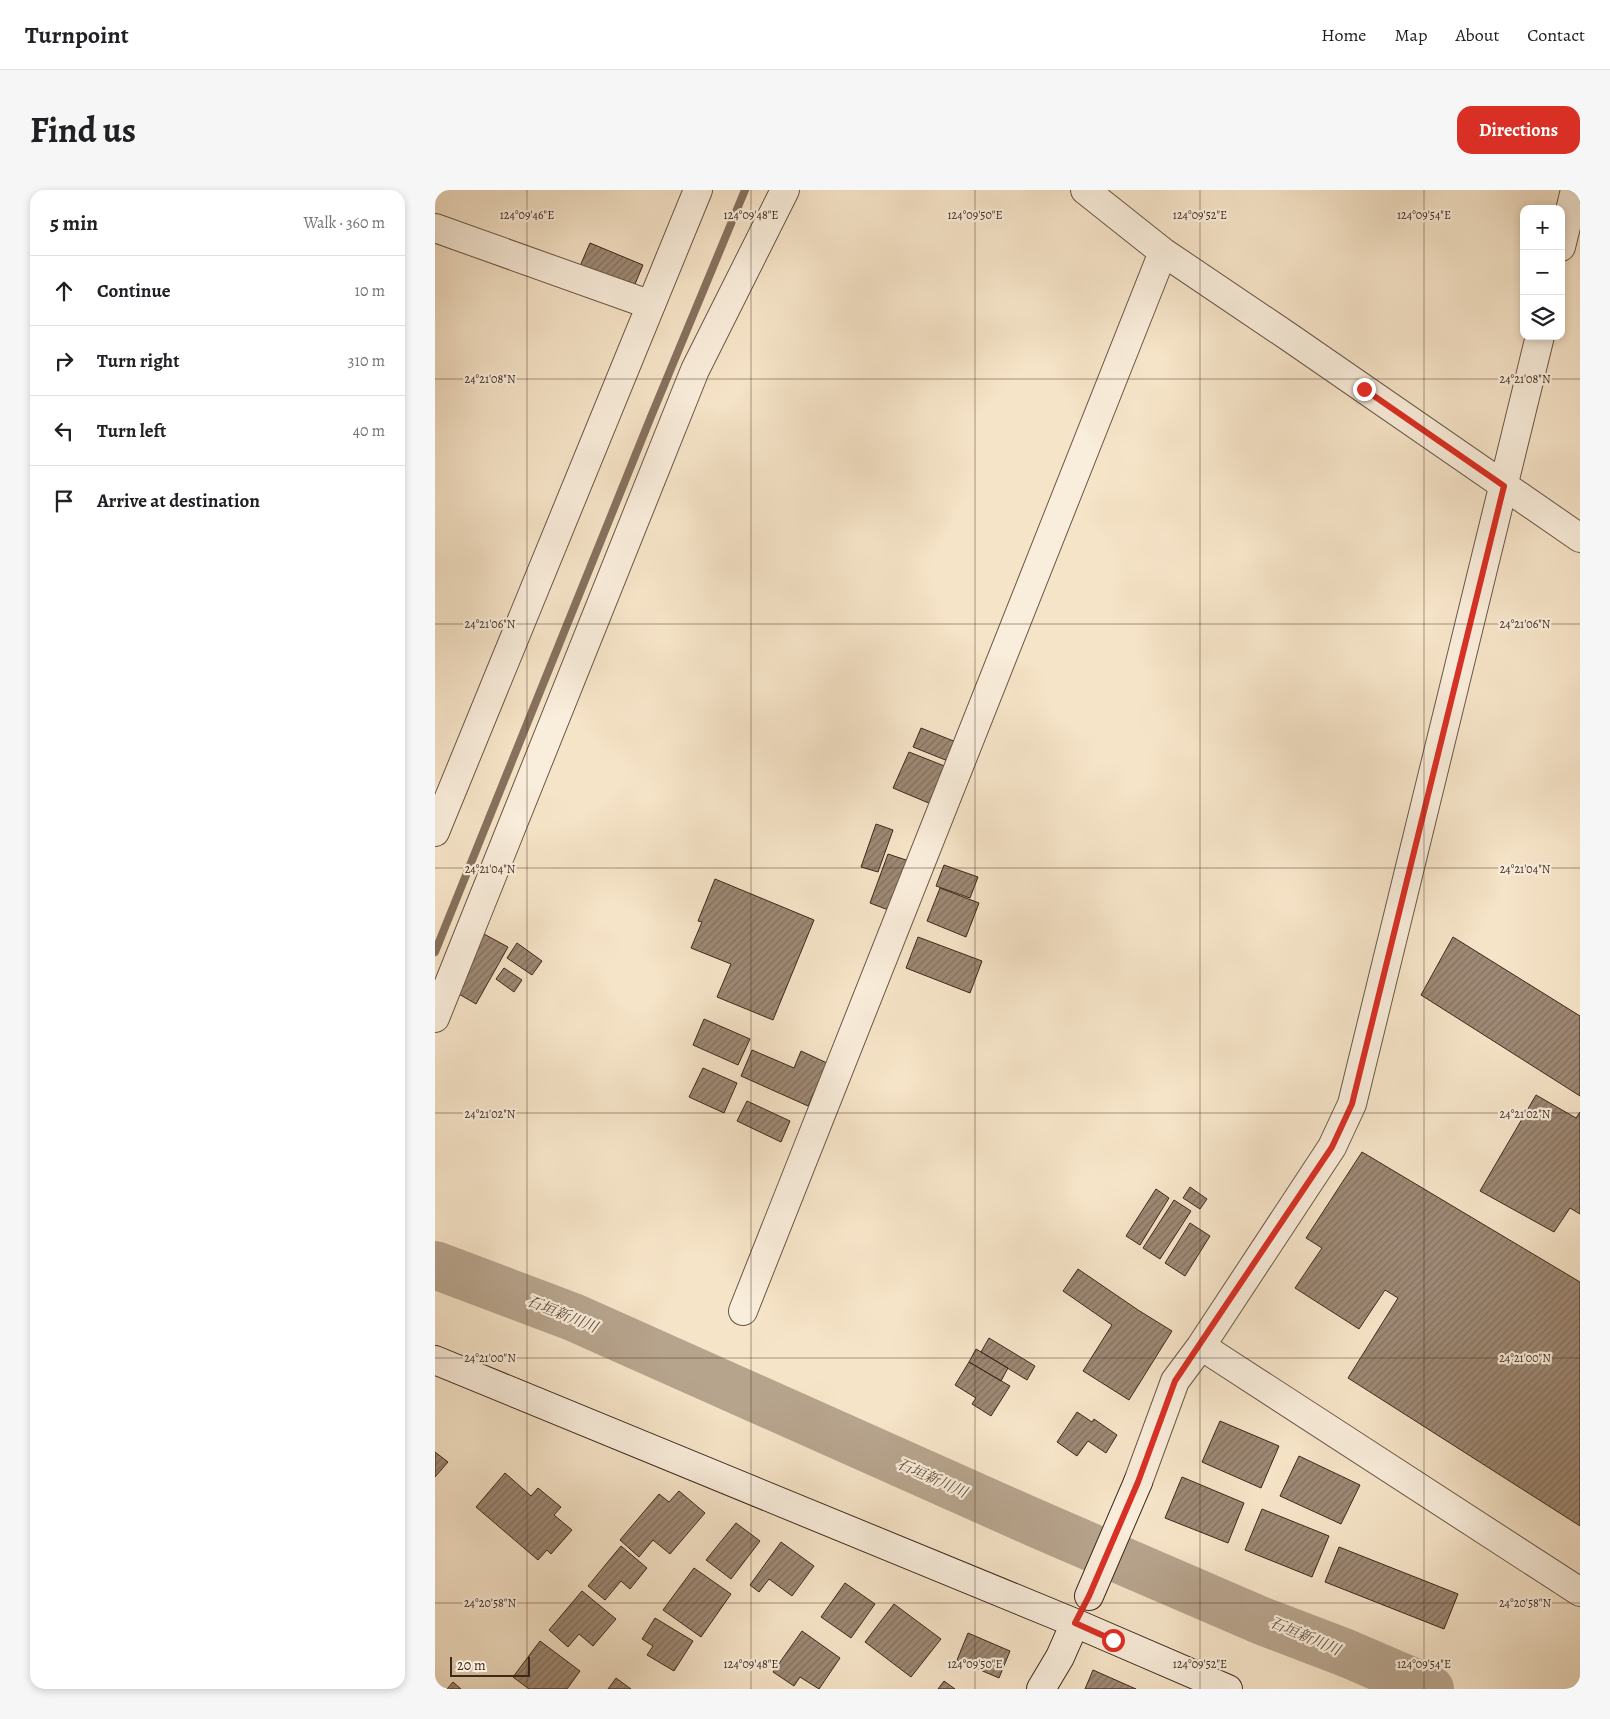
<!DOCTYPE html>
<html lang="en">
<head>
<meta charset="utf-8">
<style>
	:root { --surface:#fff; --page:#f6f6f6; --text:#202124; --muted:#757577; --line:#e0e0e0; --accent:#d93025 }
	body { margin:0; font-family:Alegreya,"Noto Serif JP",serif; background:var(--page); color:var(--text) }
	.controls { position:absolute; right:15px; top:15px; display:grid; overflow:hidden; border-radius:10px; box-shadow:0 2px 8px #0003 }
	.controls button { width:45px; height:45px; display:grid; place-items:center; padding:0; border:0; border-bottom:1px solid var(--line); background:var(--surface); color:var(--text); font:25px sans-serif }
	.scale { position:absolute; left:15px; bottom:12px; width:80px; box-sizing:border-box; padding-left:5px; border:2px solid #3e271b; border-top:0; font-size:14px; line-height:18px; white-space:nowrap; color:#3e271b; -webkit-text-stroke:4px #f9eddb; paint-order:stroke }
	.stop { position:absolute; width:15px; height:15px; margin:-11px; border:4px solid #d93025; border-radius:50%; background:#fff }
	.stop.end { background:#d93025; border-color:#fff; box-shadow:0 1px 5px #0008 }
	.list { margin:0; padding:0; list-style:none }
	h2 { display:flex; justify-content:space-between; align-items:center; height:65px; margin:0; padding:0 20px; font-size:21px }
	h2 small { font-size:16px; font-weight:400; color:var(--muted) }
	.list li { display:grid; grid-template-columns:32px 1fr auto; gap:15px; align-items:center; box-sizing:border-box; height:70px; padding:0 20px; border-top:1px solid var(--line) }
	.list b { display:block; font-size:19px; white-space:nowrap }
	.list em { font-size:16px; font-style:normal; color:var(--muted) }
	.icon { flex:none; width:28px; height:28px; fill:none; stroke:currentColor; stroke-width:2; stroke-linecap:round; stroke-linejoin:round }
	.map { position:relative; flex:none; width:1145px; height:1499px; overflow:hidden; border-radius:15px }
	header { display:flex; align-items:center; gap:30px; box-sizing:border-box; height:70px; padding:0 25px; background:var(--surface); border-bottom:1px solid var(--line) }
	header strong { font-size:24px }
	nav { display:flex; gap:28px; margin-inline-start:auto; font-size:18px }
	.intro { display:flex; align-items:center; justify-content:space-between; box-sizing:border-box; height:120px; padding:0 30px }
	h1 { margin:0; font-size:35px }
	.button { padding:12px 22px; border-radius:15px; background:var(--accent); color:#fff; font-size:18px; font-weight:700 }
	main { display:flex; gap:30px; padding:0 30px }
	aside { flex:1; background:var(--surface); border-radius:15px; box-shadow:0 2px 8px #0003 }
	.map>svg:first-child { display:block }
</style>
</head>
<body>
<header>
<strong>Turnpoint</strong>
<nav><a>Home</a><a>Map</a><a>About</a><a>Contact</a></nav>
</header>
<div class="intro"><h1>Find us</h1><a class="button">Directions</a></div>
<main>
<aside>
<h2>5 min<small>Walk · 360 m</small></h2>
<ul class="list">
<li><svg class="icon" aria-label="ahead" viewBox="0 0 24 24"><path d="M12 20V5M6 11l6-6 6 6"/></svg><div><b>Continue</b></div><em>10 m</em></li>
<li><svg class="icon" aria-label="right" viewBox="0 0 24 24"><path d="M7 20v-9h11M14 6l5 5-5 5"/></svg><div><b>Turn right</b></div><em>310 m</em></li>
<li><svg class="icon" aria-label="left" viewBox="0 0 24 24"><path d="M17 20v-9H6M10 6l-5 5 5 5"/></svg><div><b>Turn left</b></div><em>40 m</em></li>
<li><svg class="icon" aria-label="arrive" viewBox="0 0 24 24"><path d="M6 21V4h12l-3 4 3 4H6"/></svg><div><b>Arrive at destination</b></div></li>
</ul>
</aside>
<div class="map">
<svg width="1145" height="1499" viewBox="0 0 1145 1499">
	<defs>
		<pattern id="building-hatch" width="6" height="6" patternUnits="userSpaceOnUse" patternTransform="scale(1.25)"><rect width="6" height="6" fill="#9e8975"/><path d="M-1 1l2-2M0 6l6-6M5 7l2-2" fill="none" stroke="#82705f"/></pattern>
	</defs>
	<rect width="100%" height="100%" fill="#f6e4c8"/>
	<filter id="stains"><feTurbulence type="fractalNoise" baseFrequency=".004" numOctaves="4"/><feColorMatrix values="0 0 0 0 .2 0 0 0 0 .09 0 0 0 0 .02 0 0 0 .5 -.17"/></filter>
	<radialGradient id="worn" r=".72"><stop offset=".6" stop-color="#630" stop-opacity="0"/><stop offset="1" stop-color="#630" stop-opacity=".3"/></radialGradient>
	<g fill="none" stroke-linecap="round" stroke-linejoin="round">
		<path stroke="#87725f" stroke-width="8" d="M0,762L215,229L310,0"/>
		<path stroke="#b7a48d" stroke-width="48" d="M0,1075L138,1127L600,1333L827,1431L911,1463L995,1499"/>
	</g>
	<path fill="url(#building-hatch)" stroke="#3e271b" d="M155,53L208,75L195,106L142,83Z
		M486,538L521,552L513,571L478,557Z
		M474,562L512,577L496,614L458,598Z
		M441,634L458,640L443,682L426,677Z
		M453,664L474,671L456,721L435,713Z
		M509,675L543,687L535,708L501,696Z
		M280,689L379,730L338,830L282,807L296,774L256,758L267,732L263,731Z
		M505,698L544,713L531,747L492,731Z
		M49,744L73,757L41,814L17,800Z
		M483,747L547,771L535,803L471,778Z
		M1018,747L1145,826V906L986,805Z
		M82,753L107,771L97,785L72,768Z
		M69,778L87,790L79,802L61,789Z
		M269,829L315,849L303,875L258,855Z
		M317,860L359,878L366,861L392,873L373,916L306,886Z
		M268,878L302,893L289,923L254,907Z
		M1101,905L1141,928L1145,922V1024L1135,1018L1119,1042L1045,1001Z
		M312,911L355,931L346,952L302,931Z
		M927,962L1145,1092V1336L913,1188L963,1108L950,1100L924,1139L860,1098L887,1058L871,1048Z
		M755,997L772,1009L765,1019L748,1008Z
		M721,999L734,1008L705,1055L691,1046Z
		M739,1010L756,1021L725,1069L708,1058Z
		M755,1033L775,1046L750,1086L730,1073Z
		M643,1079L703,1120L737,1141L694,1210L648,1181L677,1135L628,1101Z
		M554,1148L600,1176L592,1190L546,1162Z
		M541,1159L573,1178L566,1191L534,1172Z
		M534,1172L575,1196L556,1226L537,1214L541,1208L520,1195Z
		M642,1222L657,1232L659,1229L682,1245L671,1263L653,1251L642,1266L622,1252Z
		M785,1231L844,1256L826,1298L767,1272Z
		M0,1262L13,1272L0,1287Z
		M864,1266L925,1295L906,1334L845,1306Z
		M70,1283L96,1306L103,1298L126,1317L119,1325L137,1340L116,1364L112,1360L103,1370L41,1317Z
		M747,1287L809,1313L793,1353L730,1328Z
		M244,1301L270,1323L235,1364L218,1350L204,1367L185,1350L224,1304L234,1312Z
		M827,1319L894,1346L877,1387L810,1360Z
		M301,1333L325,1351L296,1389L271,1370Z
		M346,1352L379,1376L357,1406L334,1389L324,1402L315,1395Z
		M186,1356L212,1378L195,1399L186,1391L170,1410L153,1396Z
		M904,1357L1023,1404L1009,1439L890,1392Z
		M259,1378L296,1404L266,1447L228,1420Z
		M410,1393L440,1414L416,1448L386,1427Z
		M147,1401L181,1429L158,1456L144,1444L133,1457L114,1440Z
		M459,1414L506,1449L476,1487L430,1452Z
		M220,1428L258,1451L239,1481L212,1465L218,1456L207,1449Z
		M367,1441L405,1468L384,1499L365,1487L359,1496L338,1482Z
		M533,1443L575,1461L564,1488L522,1470Z
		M105,1451L145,1481L132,1499H94L78,1487Z
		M658,1480L701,1499H650Z
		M181,1488L196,1499H173Z
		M509,1491L520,1499H503Z
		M18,1492L26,1499H12Z"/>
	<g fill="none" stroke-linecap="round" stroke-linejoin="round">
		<g stroke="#6c5646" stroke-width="30">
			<path id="street" d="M650,0L728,62L854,147L1145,348
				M0,38L216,115
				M1126,57L1140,0
				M0,642L263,0
				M0,828L260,180L350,0
				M308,1121L728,62
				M766,1156L1145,1402
				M703,1292L740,1191L766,1156L897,957L917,914L1105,146"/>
		</g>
		<g stroke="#3e271b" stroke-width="30">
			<path id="secondary" d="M0,1170L640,1433L793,1499
				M654,1406L703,1292
				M606,1499L625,1467L640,1433"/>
		</g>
		<use href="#street" stroke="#f9eddb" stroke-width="28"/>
		<use href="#secondary" stroke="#f9eddb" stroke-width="28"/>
	</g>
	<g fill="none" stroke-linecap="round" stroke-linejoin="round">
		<path stroke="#d93025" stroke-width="6" d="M678,1450L640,1433L654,1406L703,1292L740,1191L897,957L917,914L1069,296L929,199"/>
	</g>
	<path fill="none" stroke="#3e271b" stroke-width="1" stroke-opacity="0.45" d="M92,0V1499M316,0V1499M540,0V1499M765,0V1499M989,0V1499M0,189H1145M0,434H1145M0,678H1145M0,923H1145M0,1168H1145M0,1413H1145"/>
	<g text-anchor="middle" stroke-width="4.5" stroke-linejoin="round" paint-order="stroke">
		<g font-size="15" font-style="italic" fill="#624c3d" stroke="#f9eddb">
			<text transform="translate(127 1124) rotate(22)" y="5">石垣新川川</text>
			<text transform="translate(497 1288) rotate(24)" y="5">石垣新川川</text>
			<text transform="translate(870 1446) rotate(23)" y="5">石垣新川川</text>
		</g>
	</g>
	<g font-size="12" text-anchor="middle" fill="#3e271b" stroke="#f9eddb" stroke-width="4.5" stroke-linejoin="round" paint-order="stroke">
		<text x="92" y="29">124°09'46"E</text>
		<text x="316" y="29">124°09'48"E</text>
		<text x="540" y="29">124°09'50"E</text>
		<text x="765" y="29">124°09'52"E</text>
		<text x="989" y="29">124°09'54"E</text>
		<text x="55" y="193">24°21'08"N</text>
		<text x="1090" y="193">24°21'08"N</text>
		<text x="55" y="438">24°21'06"N</text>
		<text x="1090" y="438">24°21'06"N</text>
		<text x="55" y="683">24°21'04"N</text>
		<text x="1090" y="683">24°21'04"N</text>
		<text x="55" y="928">24°21'02"N</text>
		<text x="1090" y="928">24°21'02"N</text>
		<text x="55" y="1172">24°21'00"N</text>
		<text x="1090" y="1172">24°21'00"N</text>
		<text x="55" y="1417">24°20'58"N</text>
		<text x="1090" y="1417">24°20'58"N</text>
		<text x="316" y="1478">124°09'48"E</text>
		<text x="540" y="1478">124°09'50"E</text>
		<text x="765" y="1478">124°09'52"E</text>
		<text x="989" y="1478">124°09'54"E</text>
	</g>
	<rect width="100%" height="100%" filter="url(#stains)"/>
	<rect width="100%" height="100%" fill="url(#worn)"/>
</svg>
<div class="controls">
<button>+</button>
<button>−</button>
<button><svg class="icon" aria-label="layers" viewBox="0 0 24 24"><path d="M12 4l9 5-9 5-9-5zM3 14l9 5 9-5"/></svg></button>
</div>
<div class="scale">20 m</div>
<div class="stop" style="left:678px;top:1450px"></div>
<div class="stop end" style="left:929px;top:199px"></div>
</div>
</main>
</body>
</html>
